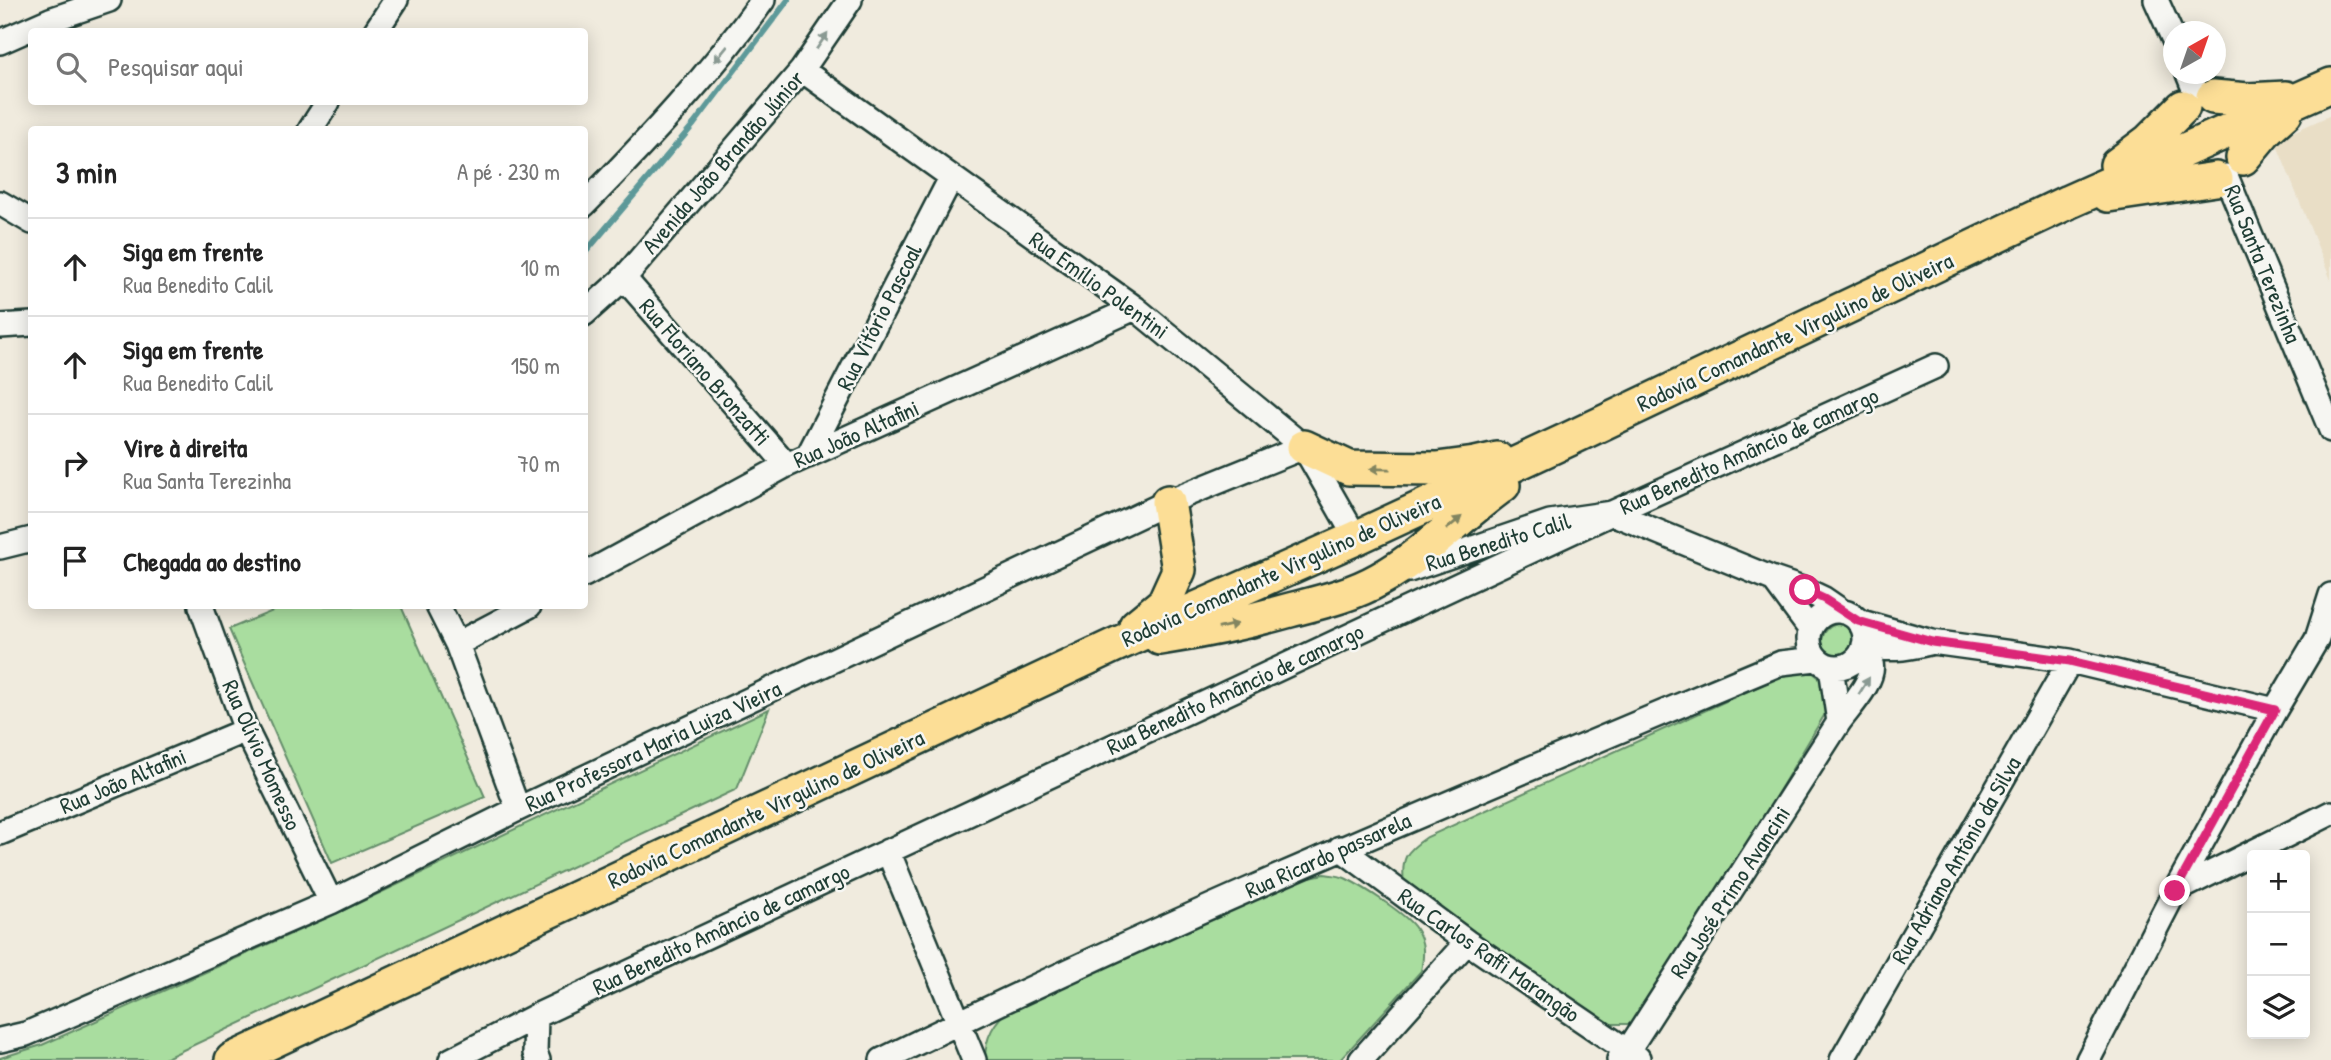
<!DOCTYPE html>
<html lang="pt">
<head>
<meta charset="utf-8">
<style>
	:root { --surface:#fff; --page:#f2f2f2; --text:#222; --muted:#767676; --line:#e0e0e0 }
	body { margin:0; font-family:"Patrick Hand",sans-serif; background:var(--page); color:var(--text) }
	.controls { position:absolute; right:21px; bottom:21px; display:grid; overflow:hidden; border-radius:7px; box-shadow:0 4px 18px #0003 }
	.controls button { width:63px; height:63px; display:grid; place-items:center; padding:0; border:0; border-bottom:2px solid var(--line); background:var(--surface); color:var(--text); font:35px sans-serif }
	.compass { position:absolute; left:2163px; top:21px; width:63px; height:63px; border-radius:50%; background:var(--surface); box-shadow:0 4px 18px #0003; rotate:40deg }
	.stop { position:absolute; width:21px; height:21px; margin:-16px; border:5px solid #db2777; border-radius:50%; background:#fff }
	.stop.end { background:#db2777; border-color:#fff; box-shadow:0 2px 7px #0008 }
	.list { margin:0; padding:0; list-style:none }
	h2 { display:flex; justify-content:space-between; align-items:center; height:91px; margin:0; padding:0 28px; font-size:30px }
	h2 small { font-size:23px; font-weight:400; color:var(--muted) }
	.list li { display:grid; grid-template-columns:46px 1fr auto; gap:21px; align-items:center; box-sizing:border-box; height:98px; padding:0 28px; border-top:2px solid var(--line) }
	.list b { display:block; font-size:26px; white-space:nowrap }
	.list p { margin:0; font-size:23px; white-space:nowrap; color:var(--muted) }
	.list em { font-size:23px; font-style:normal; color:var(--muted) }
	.icon { flex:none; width:38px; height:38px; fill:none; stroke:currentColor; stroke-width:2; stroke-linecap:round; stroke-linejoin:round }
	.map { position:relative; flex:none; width:2331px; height:1060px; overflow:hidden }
	.search { position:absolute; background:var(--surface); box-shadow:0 4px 18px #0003; left:28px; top:28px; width:560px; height:77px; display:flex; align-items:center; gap:18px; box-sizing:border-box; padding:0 24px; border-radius:7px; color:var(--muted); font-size:26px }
	.panel { position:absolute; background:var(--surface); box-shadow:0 4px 18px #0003; left:28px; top:126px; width:560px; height:483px; border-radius:7px }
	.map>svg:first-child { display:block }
</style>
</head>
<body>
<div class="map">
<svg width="2331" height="1060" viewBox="0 0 2331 1060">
	<rect width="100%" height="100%" fill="#f0ebde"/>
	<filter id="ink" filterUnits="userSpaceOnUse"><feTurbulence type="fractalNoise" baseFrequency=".0143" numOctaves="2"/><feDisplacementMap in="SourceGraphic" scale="14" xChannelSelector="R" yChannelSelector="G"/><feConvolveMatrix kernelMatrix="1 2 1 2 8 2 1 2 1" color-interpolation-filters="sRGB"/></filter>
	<g filter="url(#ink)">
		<path fill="#e9dec6" d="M2331,115V280L2275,140Z"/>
		<path fill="#a9dd9f" stroke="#648d6a" stroke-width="2" d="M285,606H401L485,797L332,863L229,629Z
			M1822 642a18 18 0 1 1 36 0a18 18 0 1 1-36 0Z
			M1808,670C1829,680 1827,693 1825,714L1652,1004L1633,1024H1604L1404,885C1401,858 1405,852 1427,837L1770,681L1794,671Z
			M769,709L737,789L162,1060H0V1058L42,1045L329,917Z
			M1324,874C1331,875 1339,875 1345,878C1362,886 1408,915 1416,929C1425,942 1424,956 1421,971L1340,1060H985C985,1037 994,1021 1012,1007L1305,878Z"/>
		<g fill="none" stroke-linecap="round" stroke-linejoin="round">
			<path stroke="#5d9999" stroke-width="6" d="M584,254L694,124L788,0"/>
			<g stroke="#1f3d34" stroke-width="28">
				<path id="minor" d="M2156,0L2174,40
					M375,32L396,0
					M0,42L50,20L109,0
					M802,70L1135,308L1304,447L1356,538
					M2188,74L2197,96
					M310,130L328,102
					M2226,176L2331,430
					M0,203L32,222
					M584,205C648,140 710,74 763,0
					M624,278L787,465
					M584,314L624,278L802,70L850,0
					M0,326L32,324
					M808,456L951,178
					M0,547L32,539
					M1409,570L1550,522L1612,513L1773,579L1805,590L1824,599L1843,612
					M584,575L787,465L1135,308
					M1773,579L1810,629
					M201,606L246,730L331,902
					M438,606L457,644L518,809
					M1809 639a28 28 0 1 1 56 0a28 28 0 1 1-56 0Z
					M1858,621L1932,642L2070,661L2275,710
					M457,644L529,606
					M1864,645C1890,651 1903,649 1929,643
					M1831,667L1839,722
					M0,833L246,730
					M1340,848L1467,942L1638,1058
					M888,851L974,1060
					M2175,891L2331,813
					M536,1016L535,1053L538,1060
					M0,1040L26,1034L331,902L518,809L1168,502L1304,447
					M451,1060L536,1016L1612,513L1936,366
					M882,1060C1176,915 1479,790 1781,663L1816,659
					M1361,1060L1467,942
					M1619,1060L1627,1052L1839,722C1849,708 1876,680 1871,663C1870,657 1866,652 1864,647
					M1842,1060L2070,661
					M2088,1060L2175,891L2275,710L2317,639L2331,595"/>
			</g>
			<g stroke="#1f3d34" stroke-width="38">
				<path id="highway" d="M2213,97L2248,100L2286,98
					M2243,158L2267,129L2285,113
					M2117,165L2149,141L2183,107
					M2108,195L2216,179
					M1304,447L1349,468L1437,469L1475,464L1497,459
					M1136,626L1164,603L1179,570L1168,502
					M1160,638C1204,631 1247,622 1290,610C1321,602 1352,595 1380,579C1425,554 1461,515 1503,485
					M232,1060L1113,646L1356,538L1567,440L2068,202L2331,85"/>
			</g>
			<use href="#minor" stroke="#f6f6f2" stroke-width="23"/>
			<use href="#highway" stroke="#fcde96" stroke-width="33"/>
		</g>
		<defs><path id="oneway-solid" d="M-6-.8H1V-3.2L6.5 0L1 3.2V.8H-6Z" transform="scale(1.75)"/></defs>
		<g fill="#8a9a93">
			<use href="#oneway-solid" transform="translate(822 41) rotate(-56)"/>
			<use href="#oneway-solid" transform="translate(721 54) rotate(130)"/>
			<use href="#oneway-solid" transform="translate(1864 686) rotate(-58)"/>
		</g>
		<g fill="#828560">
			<use href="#oneway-solid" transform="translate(1380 469) rotate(-179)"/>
			<use href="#oneway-solid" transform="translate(1454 523) rotate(-40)"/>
			<use href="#oneway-solid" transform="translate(1228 626) rotate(-13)"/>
		</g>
	</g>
	<g fill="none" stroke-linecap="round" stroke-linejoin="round" filter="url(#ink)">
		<path stroke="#db2777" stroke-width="9" d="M1805,590L1824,599L1858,621L1932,642L2070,661L2275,710L2175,891"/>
	</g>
	<g text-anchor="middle" stroke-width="5" stroke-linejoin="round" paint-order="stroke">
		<g font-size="23" fill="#1f3d34" stroke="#f6f6f2">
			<text transform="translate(723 162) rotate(-49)" y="8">Avenida João Brandão Júnior</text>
			<text transform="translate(2263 264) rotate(68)" y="8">Rua Santa Terezinha</text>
			<text transform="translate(1099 285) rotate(36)" y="8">Rua Emílio Polentini</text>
			<text transform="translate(879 317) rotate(-63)" y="8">Rua Vitório Pascoal</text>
			<text transform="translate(1795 332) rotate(-25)" y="8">Rodovia Comandante Virgulino de Oliveira</text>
			<text transform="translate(705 372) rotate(49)" y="8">Rua Floriano Bronzatti</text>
			<text transform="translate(856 434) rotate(-24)" y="8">Rua João Altafini</text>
			<text transform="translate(1749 451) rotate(-24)" y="8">Rua Benedito Amâncio de camargo</text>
			<text transform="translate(1498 542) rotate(-17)" y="8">Rua Benedito Calil</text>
			<text transform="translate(1281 570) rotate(-24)" y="8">Rodovia Comandante Virgulino de Oliveira</text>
			<text transform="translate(1235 689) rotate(-25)" y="8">Rua Benedito Amâncio de camargo</text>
			<text transform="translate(653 746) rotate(-25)" y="8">Rua Professora Maria Luiza Vieira</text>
			<text transform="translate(262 755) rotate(66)" y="8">Rua Olívio Momesso</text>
			<text transform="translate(123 781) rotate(-23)" y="8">Rua João Altafini</text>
			<text transform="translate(766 809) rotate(-25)" y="8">Rodovia Comandante Virgulino de Oliveira</text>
			<text transform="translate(1328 855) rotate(-24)" y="8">Rua Ricardo passarela</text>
			<text transform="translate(1956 860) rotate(-60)" y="8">Rua Adriano Antônio da Silva</text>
			<text transform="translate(1730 892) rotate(-57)" y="8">Rua José Primo Avancini</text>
			<text transform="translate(721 929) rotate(-25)" y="8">Rua Benedito Amâncio de camargo</text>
			<text transform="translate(1489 955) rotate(35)" y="8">Rua Carlos Raffi Marangão</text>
		</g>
	</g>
</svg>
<div class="controls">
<button>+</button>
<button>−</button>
<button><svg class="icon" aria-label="layers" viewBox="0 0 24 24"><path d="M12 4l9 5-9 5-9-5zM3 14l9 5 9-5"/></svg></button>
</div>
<svg class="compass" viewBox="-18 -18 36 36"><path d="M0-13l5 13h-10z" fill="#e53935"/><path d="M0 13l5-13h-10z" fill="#767676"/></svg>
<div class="stop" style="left:1805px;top:590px"></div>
<div class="stop end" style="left:2175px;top:891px"></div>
<div class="search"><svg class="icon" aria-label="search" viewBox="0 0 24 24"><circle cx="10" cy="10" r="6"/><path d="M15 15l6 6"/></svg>Pesquisar aqui</div>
<section class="panel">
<h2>3 min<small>A pé · 230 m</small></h2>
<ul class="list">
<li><svg class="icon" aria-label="ahead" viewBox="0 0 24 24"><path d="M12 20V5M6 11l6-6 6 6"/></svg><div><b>Siga em frente</b><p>Rua Benedito Calil</p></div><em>10 m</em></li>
<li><svg class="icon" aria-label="ahead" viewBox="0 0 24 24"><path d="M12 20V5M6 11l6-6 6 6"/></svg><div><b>Siga em frente</b><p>Rua Benedito Calil</p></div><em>150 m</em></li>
<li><svg class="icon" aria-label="right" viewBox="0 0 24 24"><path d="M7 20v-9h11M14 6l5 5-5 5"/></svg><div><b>Vire à direita</b><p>Rua Santa Terezinha</p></div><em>70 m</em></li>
<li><svg class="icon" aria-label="arrive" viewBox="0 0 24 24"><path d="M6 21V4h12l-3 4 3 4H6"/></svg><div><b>Chegada ao destino</b></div></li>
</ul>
</section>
</div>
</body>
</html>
